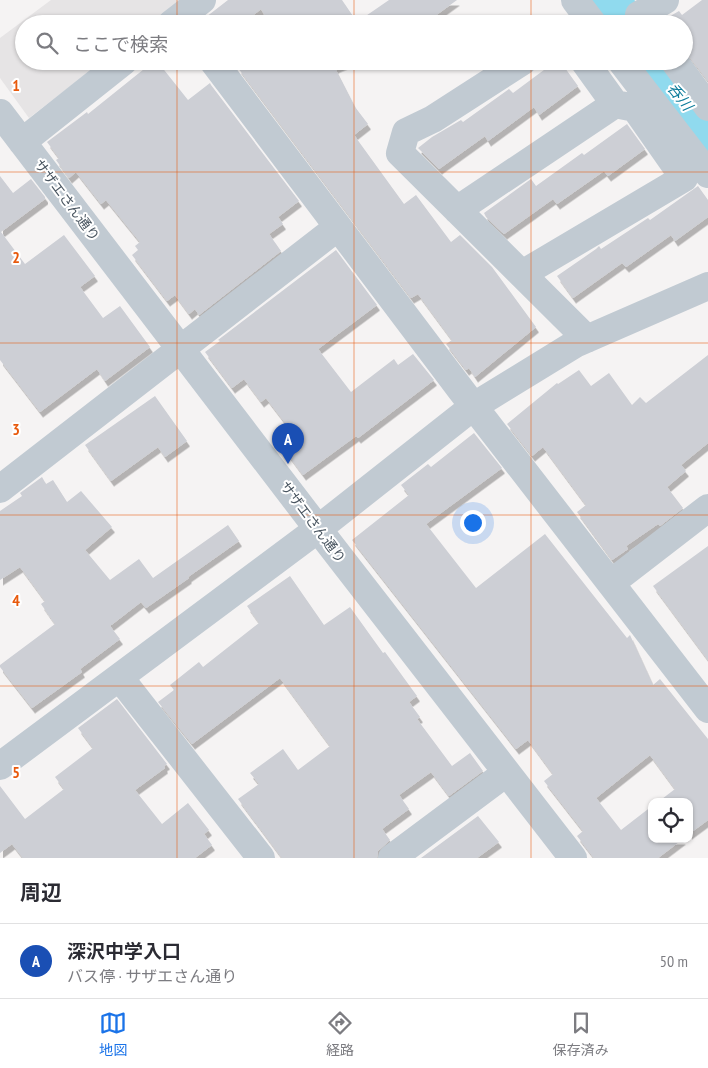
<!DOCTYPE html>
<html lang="ja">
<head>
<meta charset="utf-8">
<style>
	:root { --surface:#fff; --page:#f7f7f7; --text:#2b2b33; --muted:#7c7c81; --line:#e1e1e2; --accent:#1a73e8 }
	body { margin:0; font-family:"PT Sans Narrow","Noto Sans JP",sans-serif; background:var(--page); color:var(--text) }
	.controls { position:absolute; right:15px; bottom:15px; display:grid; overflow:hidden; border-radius:10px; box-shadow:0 1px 4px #0004 }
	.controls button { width:45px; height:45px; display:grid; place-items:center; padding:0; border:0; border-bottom:1px solid var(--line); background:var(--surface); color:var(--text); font:25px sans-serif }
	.you { position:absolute; left:472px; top:522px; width:18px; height:18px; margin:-12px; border:4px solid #fff; border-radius:50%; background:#1a73e8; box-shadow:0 0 0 8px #1a73e833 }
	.badge { display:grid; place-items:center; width:32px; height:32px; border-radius:50%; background:var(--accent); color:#fff; font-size:16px; font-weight:700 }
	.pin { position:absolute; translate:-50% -41px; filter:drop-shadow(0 1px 2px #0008) }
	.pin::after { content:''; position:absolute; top:26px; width:18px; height:15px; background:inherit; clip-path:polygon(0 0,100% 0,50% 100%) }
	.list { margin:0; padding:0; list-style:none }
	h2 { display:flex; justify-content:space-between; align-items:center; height:65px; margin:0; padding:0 20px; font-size:21px }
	h2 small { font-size:16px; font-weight:400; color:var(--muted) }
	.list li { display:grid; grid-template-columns:32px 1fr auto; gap:15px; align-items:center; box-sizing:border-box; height:75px; padding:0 20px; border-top:1px solid var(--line) }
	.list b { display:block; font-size:19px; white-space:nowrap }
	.list p { margin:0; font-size:16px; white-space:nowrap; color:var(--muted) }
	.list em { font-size:16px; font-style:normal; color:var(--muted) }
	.icon { flex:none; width:28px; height:28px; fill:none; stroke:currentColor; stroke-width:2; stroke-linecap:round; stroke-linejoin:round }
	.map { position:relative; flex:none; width:708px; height:858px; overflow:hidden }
	.search { position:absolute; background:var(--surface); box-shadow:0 1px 4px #0004; left:15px; right:15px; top:15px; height:55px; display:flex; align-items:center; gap:12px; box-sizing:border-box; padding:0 18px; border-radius:28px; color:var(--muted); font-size:19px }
	.sheet { height:140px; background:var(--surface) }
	nav { display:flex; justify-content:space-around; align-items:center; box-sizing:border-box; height:70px; border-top:1px solid var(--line); background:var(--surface); font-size:14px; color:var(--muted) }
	nav a { display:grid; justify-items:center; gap:2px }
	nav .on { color:var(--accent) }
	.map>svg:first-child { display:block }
</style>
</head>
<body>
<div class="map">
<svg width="708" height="858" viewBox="0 0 708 858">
	<defs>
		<filter id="shadow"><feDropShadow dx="3" dy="5.5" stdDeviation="0" flood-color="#0004"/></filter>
	</defs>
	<rect width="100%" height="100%" fill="#f5f3f3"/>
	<path fill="#e6e4e5" d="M51,0H183L152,24H24V61H103L29,118L0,78V38Z"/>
	<path fill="#c3f1d5" d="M588,0H617L635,24H606Z
		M635,61H664L708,118V157Z"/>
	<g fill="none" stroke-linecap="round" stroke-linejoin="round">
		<path stroke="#90daee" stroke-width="46" d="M605,0L624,24
			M653,61L708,133"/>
	</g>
	<path fill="#cdcfd5" filter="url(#shadow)" d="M228,0H342L357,22L389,0H457L424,24H270L261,9L242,24H197Z
		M702,0H708V81L684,50V24L658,23L679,11L682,15Z
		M154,61H157L188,100L210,83L211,85L299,201L278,217L283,224L269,234L281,251L199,315L195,309L189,314L175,295L167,301L132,255L138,250L135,246L140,242L106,200L101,204L76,172L69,178L56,160L59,158L47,142L87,112L88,114Z
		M248,61H352L335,68L355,107L368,124L354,135L404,204L416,195L451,242L460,235L492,267L536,327L475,377L469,368L466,370L446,344L452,340L418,294L411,298L238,68Z
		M556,61H560L578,86L539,115L534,107L488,141L485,136L439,169L418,148L432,137L461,120L463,122L509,89L513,93Z
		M627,124L645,149L608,176L604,171L557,204L553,199L504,234L486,217L484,213L531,179L536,186L582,153L584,155Z
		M0,176L13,193L31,179L45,197V199L1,232L25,264L64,235L95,276L80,287L103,318L120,306L150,347L105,381L97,369L40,412L0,360Z
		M698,186L708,200V217L675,241L671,235L626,267L622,263L573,298L557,276L596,249L599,246L601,249L648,218L650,220Z
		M336,250L377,305L318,349L351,392L394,359L398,365L413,354L434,380L358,438L356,436L303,475L283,448L296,437L266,398L261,402L244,379L232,388L205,352L220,341L218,340Z
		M708,355V443L681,465L686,471L667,487L683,508L660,526L658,524L626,546L628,549L612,560L577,512L586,505L543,447L532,456L507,424L557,383L558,384L579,370L591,386L609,373L632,405L640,397L646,403Z
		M155,396L187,441L165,457L158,447L111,481L85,445Z
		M474,433L502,468L426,524L476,588L545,534L627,638L630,635L653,685L660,679L708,739V820L689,834V802H658L675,789L650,755L596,798L621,830L652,806V839H683L658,858H594L577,836L583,831L544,781L553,774L528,740L516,749L352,540L409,495L401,485L428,464L431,467Z
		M42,477L46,484L53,480L67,502L81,491L112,527L85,550L110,580L139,559L153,578L228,525L239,541L188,577L189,578L146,608L141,602L110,626L120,639L80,669L82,672L32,708L0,667V665L55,624L41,604L45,601L20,567L0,580V511L22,496L20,493Z
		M708,546V660L653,586Z
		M290,576L324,625L350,607L383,653L385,652L417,696L409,702L420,717L417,719L452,766L470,753L483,771L449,796L431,772L399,795L409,809L382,829L390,840L378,851L377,858H282L238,799L259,784L250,773L283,749L298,770L330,746L280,678L192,744L158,702L174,690L170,685L199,662L203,667L259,623L247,606Z
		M117,699L167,764L164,766L165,768L135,790L162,824L188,803L209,830L204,834L212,845L195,858H23L12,844L0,853V786L25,819L64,789L55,777L93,748L78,728Z
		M478,816L499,842L477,858H421Z"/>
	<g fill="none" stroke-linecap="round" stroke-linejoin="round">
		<path stroke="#c1cad2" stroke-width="28" d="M575,0L593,24
			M639,15L665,0
			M171,24L202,0
			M213,61L461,390L708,709
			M523,61L433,119L406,132L400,153L587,339
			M621,61L708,174
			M674,61L708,107
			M0,113L318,529L573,858
			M22,142L124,61
			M457,210L615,104
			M522,274L684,178L635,108L615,104L584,61
			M0,489L338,227
			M611,583L708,508
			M120,678L261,858
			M0,766L318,529L474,406L575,344L708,286
			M392,858L506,773"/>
	</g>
	<path fill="none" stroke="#e8590c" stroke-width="1" stroke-opacity="0.55" d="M177,0V24M354,0V24M531,0V24M177,61V858M354,61V858M531,61V858M0,172H708M0,343H708M0,515H708M0,686H708"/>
	<g text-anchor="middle" stroke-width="4" stroke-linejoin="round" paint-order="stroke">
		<g font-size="14" fill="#4a5661" stroke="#fff">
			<text transform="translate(67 200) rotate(53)" y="5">サザエさん通り</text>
			<text transform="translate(313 522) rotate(53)" y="5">サザエさん通り</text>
		</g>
		<g font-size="15" font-style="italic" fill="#0c7c9b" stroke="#fff">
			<text transform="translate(680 97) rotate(52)" y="5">呑川</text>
		</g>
	</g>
	<g font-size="16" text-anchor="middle" font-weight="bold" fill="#e8590c" stroke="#fff" stroke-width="4" stroke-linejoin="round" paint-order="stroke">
		<text x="16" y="91">1</text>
		<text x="16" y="263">2</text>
		<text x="16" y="435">3</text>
		<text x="16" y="606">4</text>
		<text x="16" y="778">5</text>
	</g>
</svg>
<div class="controls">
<button><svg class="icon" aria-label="locate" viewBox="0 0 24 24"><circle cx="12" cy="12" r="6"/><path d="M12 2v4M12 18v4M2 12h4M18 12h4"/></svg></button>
</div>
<div class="you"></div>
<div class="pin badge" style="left:288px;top:464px;background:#1a4fb4">A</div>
<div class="search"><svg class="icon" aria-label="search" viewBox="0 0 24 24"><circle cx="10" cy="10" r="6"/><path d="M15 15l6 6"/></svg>ここで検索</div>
</div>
<section class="sheet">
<h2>周辺<small></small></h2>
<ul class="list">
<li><span class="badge" style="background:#1a4fb4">A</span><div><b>深沢中学入口</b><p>バス停 · サザエさん通り</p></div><em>50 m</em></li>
</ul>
</section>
<nav>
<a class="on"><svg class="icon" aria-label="map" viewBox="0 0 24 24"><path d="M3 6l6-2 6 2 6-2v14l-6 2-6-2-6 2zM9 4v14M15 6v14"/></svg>地図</a>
<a><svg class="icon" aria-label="directions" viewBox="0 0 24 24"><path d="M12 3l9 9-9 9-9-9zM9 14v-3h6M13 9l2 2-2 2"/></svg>経路</a>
<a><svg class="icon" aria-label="saved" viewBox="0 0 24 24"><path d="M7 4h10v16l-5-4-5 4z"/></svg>保存済み</a>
</nav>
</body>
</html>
